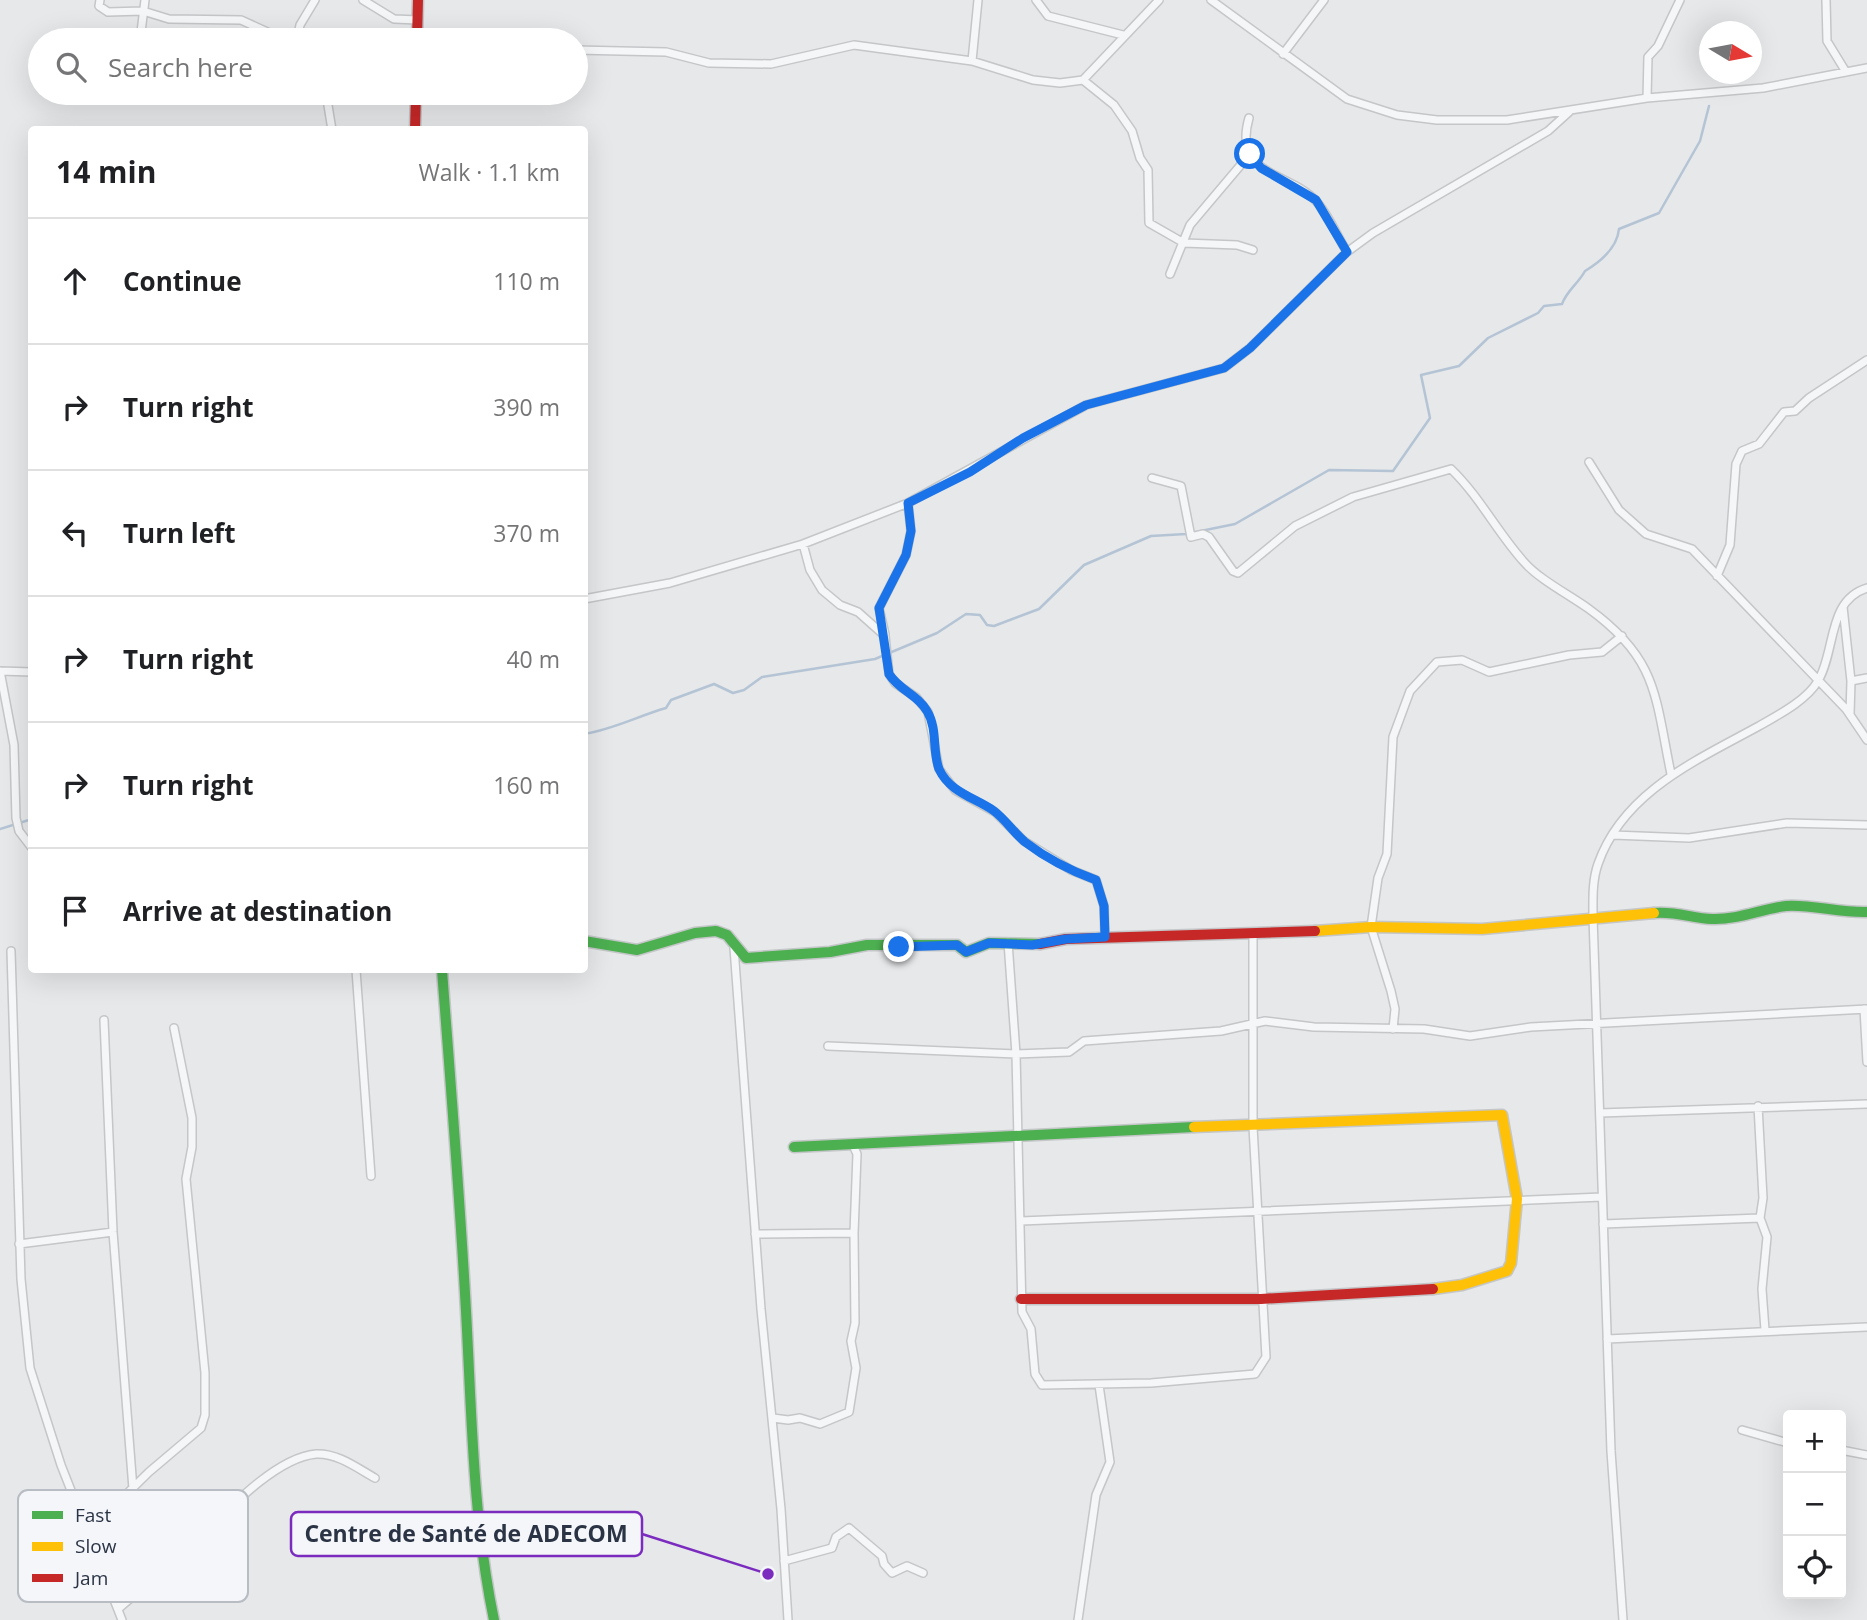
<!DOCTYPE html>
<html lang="en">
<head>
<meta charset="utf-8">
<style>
	:root { --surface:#fff; --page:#f6f6f6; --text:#202124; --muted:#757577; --line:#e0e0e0 }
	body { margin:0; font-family:"Open Sans",sans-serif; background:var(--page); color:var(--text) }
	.controls { position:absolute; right:21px; bottom:21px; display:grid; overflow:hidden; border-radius:7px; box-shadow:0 7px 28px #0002 }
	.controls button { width:63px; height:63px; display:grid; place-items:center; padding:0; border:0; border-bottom:2px solid var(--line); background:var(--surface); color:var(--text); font:35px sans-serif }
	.compass { position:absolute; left:1699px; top:21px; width:63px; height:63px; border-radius:50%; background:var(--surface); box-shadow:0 7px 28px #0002; rotate:100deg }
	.stop { position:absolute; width:21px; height:21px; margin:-16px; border:5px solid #1a73e8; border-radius:50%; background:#fff }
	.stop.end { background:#1a73e8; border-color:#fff; box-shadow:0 2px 7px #0008 }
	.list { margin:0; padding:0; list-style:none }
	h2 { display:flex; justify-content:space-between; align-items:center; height:91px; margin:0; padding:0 28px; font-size:30px }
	h2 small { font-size:23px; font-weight:400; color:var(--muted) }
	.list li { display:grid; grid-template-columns:46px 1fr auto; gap:21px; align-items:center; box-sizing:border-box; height:126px; padding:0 28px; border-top:2px solid var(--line) }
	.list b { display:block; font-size:26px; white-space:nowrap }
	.list em { font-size:23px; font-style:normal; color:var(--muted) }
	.icon { flex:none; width:38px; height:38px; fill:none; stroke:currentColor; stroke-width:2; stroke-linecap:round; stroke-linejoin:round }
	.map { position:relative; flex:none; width:1867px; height:1620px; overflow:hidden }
	.search { position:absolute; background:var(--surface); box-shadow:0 7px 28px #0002; left:28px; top:28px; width:560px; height:77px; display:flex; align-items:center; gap:18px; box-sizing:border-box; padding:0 24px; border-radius:38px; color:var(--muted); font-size:26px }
	.panel { position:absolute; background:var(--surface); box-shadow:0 7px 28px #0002; left:28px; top:126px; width:560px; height:847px; border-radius:7px }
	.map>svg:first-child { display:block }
</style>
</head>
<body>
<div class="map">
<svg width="1867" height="1620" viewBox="0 0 1867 1620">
	<rect width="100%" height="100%" fill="#e6e8ea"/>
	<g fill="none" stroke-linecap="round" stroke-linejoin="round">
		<path stroke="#b4c4d5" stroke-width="2.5" d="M584,734C614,729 638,716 666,708L671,700L714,684L733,693L744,690L762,677L875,659L937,633L966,614L980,615L987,625L994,626L1039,609L1084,565L1151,536L1186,534L1235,524L1329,470L1393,471L1430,418L1421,375L1459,366L1488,338L1538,313L1544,306L1562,304C1567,290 1578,284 1585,271C1600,262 1617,249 1619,229L1659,213L1700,141L1709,106
			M0,829L32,819"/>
		<g stroke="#c4c6c8" stroke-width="10">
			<path id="street" d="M100,0L99,6L108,12L143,11L169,19L241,20L285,40
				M363,0L394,19L418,20
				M1036,0L1048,16L1123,35
				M1211,0L1347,99L1397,115L1437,120H1507L1647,98L1763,88L1867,68
				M1826,0L1827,41L1846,72
				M141,32L145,0
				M297,40L300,25L315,0
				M576,50L666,52L709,63L771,64L854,45L972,61L1033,80L1060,83L1083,80L1159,0
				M1283,54L1324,0
				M972,61L978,0
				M1083,80L1114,105L1132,131L1140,158L1148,170L1149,223L1184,243L1237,245L1253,250
				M326,93L332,130
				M1647,98L1648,57L1658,46L1680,0
				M1249,118C1232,176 1290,172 1316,201C1329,215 1337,236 1347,252
				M1170,274L1190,225L1250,154
				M1589,462L1619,510L1646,534L1692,549L1846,709L1867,740
				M1152,478L1181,486L1191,537L1203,534L1209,537L1233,571L1238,573L1295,526L1353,497L1451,469C1480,497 1497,532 1524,562C1540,580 1568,594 1589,609C1658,659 1655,696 1671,774
				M803,544L810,570L822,590L840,605L858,612L885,636L889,674L895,683L917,698L928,712L939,769L955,790L995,812L1024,841L1071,870L1096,880L1104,906L1105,937
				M1717,576L1730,545L1736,464L1742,451L1759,444L1784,412L1795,411L1809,398L1867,360
				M584,599L670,583L803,544L908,503L1086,405L1224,368L1250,348L1347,252L1373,233L1548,131L1569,112
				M1843,607L1851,681L1850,714
				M885,634L879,608L906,555L911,531L908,503
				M0,671L14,745L16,818L19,831L32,848
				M0,671L32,672
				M1851,681L1867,678
				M1613,835L1689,838L1787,823L1867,825
				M1008,942L1016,1054L1022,1312L1031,1329L1035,1374L1042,1385L1151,1383L1255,1374L1266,1357L1253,1127V933
				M734,948L761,1309L781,1509L788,1620
				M11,951L21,1279L30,1368L61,1465L122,1620
				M356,970L371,1176
				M1864,1009L1867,1062
				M104,1020L113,1232L133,1489
				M1393,1029L1395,1009L1391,991L1371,927L1378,878L1387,854L1393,737L1410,691L1437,662L1462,660L1489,672L1569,655L1602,652L1622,636
				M828,1046L1016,1054L1069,1052L1084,1041L1221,1031L1265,1021L1314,1027L1424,1029L1470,1036L1531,1027L1867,1009
				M1758,1106L1763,1198L1760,1218L1767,1237L1762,1289L1765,1330
				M1600,1113L1867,1104
				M1021,1221L1602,1197
				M1603,1224L1760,1218
				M755,1234L854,1233
				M19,1244L113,1232
				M1607,1339L1867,1327
				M773,1418L788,1420L800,1418L820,1424L849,1412L856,1368L851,1341L855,1323L854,1233L857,1154L852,1143
				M1742,1430L1788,1443
				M1841,1450L1867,1455
				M88,1532L149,1472L201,1428L205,1415V1373L186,1179L192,1147V1118L174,1028
				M784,1561L832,1548L836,1537L849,1528L882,1556L884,1564L892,1573L907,1566L923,1573
				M118,1609C140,1590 163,1572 184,1553C216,1523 271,1458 316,1454C338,1453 357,1468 375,1478
				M1078,1620L1096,1495L1110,1462L1099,1385
				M1623,1620L1611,1451L1593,917C1593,900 1592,881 1598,864C1623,792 1697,760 1759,726C1778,715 1806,701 1818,681C1836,651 1827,600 1867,588"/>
		</g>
		<g stroke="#c4c6c8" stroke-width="13">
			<path id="fast" d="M1654,913C1676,911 1691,918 1712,919C1738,920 1761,909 1786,906C1809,904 1841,913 1867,912
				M584,941L637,950L695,933L716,931L727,935L746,958L830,952L867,945H957L966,952L989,943L1040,944
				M442,970C451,1090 461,1210 467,1330C472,1428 474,1524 494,1620
				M794,1147L1194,1127"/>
		</g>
		<g stroke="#c4c6c8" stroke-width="13">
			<path id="slow" d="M1315,931L1371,927L1482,929L1654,913
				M1194,1127L1502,1115L1517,1199L1511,1263L1507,1271L1462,1285L1433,1289"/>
		</g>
		<g stroke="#c4c6c8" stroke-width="13">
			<path id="jam" d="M417,40L418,0
				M415,130L416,93
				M1040,944L1066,939L1315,931
				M1021,1299H1261L1433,1289"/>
		</g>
		<use href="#street" stroke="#f5f6f7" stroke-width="7"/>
		<use href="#fast" stroke="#4caf50" stroke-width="10"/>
		<use href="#slow" stroke="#ffc107" stroke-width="10"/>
		<use href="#jam" stroke="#c62828" stroke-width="10"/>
	</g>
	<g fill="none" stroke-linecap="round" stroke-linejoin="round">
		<path stroke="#1a73e8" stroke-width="9" d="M899,947L957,945L966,952L989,943L1032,945L1066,939L1105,937L1104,906L1096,880C1071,871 1046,858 1025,842C1014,833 1006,820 994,811C976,798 950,793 939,769C932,751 938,729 927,711C918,695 899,690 889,674L879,608L906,555L911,531L908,503L970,472L1023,438L1086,405L1224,368L1250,348L1347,252L1316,200L1261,168L1250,154"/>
	</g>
	<rect x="18" y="1490" width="230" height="112" rx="10" fill="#f4f6f9" stroke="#b8bcc3" stroke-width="2"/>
	<rect x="32" y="1511" width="31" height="8" fill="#4caf50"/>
	<rect x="32" y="1542" width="31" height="9" fill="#ffc107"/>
	<rect x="32" y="1574" width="31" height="8" fill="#c62828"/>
	<g font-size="19" fill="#2b3445">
		<text x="75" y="1522">Fast</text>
		<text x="75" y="1553">Slow</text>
		<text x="75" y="1585">Jam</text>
	</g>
	<path fill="none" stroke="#7b2cbf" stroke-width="2.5" d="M768 1574L642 1534"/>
	<circle fill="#7b2cbf" stroke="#f4f6f9" stroke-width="2.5" cx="768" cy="1574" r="7"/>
	<rect fill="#f4f6f9" stroke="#7b2cbf" stroke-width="2.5" x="291" y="1512" width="351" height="44" rx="7"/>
	<g font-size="23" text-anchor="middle" font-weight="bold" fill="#2b3445">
		<text x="466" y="1542">Centre de Santé de ADECOM</text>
	</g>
</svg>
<div class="controls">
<button>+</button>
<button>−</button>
<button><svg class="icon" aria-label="locate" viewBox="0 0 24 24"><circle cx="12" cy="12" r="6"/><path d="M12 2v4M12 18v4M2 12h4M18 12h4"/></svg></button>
</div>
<svg class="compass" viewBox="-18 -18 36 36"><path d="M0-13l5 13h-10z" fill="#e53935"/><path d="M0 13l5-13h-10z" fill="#757577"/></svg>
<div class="stop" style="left:1250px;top:154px"></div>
<div class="stop end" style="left:899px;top:947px"></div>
<div class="search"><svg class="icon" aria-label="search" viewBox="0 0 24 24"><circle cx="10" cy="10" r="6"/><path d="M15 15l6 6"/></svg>Search here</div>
<section class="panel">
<h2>14 min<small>Walk · 1.1 km</small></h2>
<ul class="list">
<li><svg class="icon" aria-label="ahead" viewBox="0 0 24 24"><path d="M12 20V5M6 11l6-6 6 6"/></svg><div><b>Continue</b></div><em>110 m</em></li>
<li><svg class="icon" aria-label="right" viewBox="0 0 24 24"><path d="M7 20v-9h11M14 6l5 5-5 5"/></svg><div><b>Turn right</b></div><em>390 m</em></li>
<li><svg class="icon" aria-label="left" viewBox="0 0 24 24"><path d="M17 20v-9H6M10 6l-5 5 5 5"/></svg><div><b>Turn left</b></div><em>370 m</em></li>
<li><svg class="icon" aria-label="right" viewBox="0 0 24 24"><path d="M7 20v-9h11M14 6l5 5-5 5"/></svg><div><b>Turn right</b></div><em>40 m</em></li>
<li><svg class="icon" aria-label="right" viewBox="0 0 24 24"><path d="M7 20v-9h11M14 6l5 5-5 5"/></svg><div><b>Turn right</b></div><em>160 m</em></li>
<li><svg class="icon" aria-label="arrive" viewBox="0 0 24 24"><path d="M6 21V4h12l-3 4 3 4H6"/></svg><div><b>Arrive at destination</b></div></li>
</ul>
</section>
</div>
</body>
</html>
